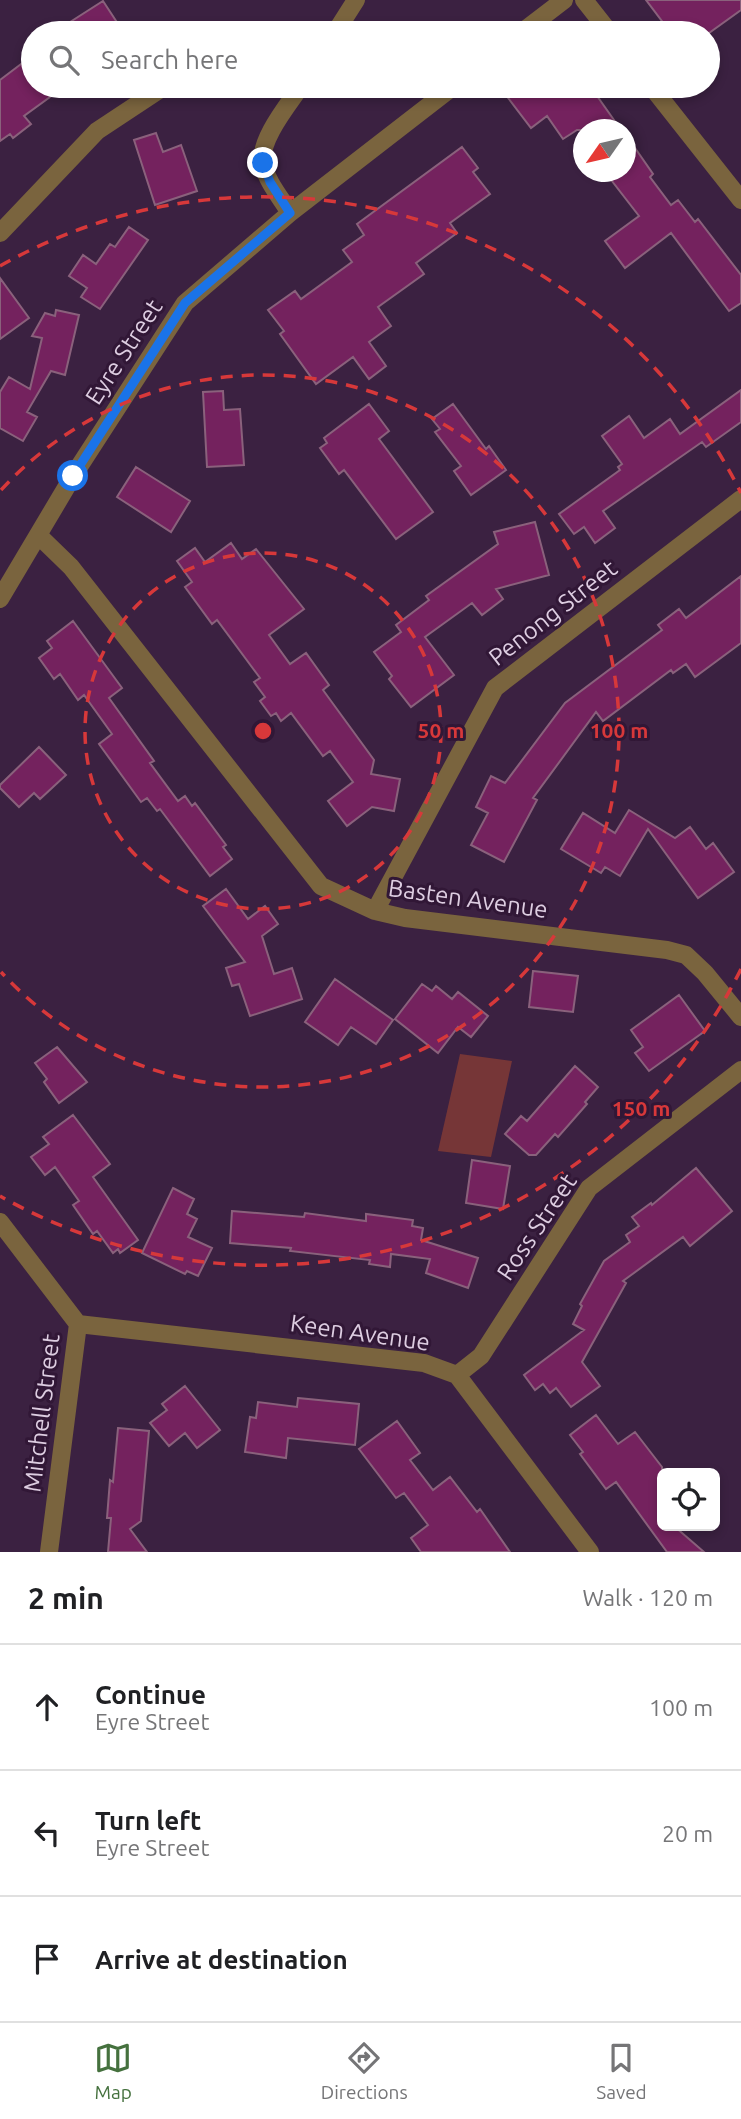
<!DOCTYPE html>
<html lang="en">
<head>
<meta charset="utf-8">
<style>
	:root { --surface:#fff; --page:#f2f2f2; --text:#202124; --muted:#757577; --line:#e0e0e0; --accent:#45713e }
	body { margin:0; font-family:Ubuntu,sans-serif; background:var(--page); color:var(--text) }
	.controls { position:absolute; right:21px; bottom:21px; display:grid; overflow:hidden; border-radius:10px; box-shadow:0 4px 10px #0003 }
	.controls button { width:63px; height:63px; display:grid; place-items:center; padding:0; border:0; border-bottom:2px solid var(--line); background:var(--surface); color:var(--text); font:35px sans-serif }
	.compass { position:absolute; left:573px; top:119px; width:63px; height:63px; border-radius:50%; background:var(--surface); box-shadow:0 4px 10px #0003; rotate:236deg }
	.stop { position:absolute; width:21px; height:21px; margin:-16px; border:5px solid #1a73e8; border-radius:50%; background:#fff }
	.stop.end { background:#1a73e8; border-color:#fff; box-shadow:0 2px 7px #0008 }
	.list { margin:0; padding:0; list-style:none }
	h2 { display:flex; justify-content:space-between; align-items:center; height:91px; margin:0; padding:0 28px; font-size:30px }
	h2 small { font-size:23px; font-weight:400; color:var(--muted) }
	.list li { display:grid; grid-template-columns:46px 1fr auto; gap:21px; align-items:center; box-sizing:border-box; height:126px; padding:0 28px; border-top:2px solid var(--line) }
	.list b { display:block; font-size:26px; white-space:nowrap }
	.list p { margin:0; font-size:23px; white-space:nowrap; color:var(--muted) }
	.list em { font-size:23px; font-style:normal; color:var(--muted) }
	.icon { flex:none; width:38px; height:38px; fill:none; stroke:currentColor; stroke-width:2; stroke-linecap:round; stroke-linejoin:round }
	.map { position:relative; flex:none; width:741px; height:1552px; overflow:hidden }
	.search { position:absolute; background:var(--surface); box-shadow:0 4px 10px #0003; left:21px; right:21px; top:21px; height:77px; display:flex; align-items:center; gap:18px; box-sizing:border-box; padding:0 24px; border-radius:38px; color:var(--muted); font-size:26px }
	.sheet { height:469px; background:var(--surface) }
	nav { display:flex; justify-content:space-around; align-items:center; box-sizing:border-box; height:98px; border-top:2px solid var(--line); background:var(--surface); font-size:19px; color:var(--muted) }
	nav a { display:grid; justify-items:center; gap:4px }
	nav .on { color:var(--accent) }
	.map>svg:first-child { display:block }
</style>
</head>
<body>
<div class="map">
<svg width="741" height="1552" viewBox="0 0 741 1552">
	<rect width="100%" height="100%" fill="#3b2141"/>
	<path fill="#763637" d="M460,1054L512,1061L491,1157L438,1151Z"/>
	<path fill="#74225e" stroke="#8a617c" stroke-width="2" d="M646,0H741V10L709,33H683L676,23L668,29Z
		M103,1L124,33H53Z
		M33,55V86H42L50,97L24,116L31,124L13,138L10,134L0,141V80Z
		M499,86H590L621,130H577L563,139L547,116L531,128Z
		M156,133L163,152L181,145L197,191L155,205L134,140Z
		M626,135L653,174L650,177L671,205L678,200L695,222L698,219L741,275V303L729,311L671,233L625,268L605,241L639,216L605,172H626Z
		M462,147L478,168L473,172L490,194L450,223L457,233L416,263L424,274L378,307L391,326L369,342L386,366L369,379L353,357L316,384L280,334L284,331L268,310L295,291L301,299L352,262L343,250L364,235L357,224Z
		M129,227L148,240L100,309L81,297L87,288L69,276L83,255L96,264L110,244L115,247Z
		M0,278L29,318L0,339Z
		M56,310L79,315L65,375L51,371L27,412L37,417L23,441L0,428V392L9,377L30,389L42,338L32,336L45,313L55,316Z
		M741,390V422L706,447L702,442L603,511L615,528L595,543L584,527L574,534L559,514L620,470L618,467L622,464L602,436L629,416L644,438L670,419L680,434Z
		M223,391L224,410L240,409L244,465L207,467L203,392Z
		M369,404L389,431L379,439L433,512L396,539L344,470L339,474L320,448L327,443L324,438Z
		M453,404L486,449L489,446L506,470L471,495L454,471L461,466L435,432L440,429L432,419Z
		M136,467L190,501L171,532L117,497Z
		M535,522L549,575L496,589L503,599L482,615L472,603L425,637L454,675L411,707L389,679L392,676L374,652L401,632L396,625L429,600L426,596L498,544L494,532Z
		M231,543L242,559L256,549L304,609L269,635L290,664L306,653L329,685L323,690L374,760L371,774L400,779L394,811L372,807L347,826L328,801L353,782L330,751L323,756L291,713L281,721L276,713L271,716L260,701L265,697L254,682L260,678L217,620L212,624L185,587L192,582L177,561L195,548L205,562Z
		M741,576V643L695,677L686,664L673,673L671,670L603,721L596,712L533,798L537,800L504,862L471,845L488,813L476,807L491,776L505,783L565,703L662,630L658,625L679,609L686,618Z
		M73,621L122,688L109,698L154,761L150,763L178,801L185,796L192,806L195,803L226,845L223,847L232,859L210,876L160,809L157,811L147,798L141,802L99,744L112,734L84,695L78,700L60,674L54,679L39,658L52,648L47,641Z
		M39,747L66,775L40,799L34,793L19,807L0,788V785Z
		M629,810L675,838L690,827L706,849L713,843L734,872L698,898L648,829L620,876L605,867L601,873L561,849L583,813L615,833Z
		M226,889L248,919L265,906L278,924L262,936L274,974L292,968L302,999L250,1016L239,984L232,986L226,968L245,962L203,906Z
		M533,971L578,976L573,1012L529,1007Z
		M335,979L393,1020L376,1044L351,1027L338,1045L305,1022Z
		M422,984L432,991L436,986L452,999L458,992L488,1016L471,1037L458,1027L438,1053L395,1019Z
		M679,995L705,1031L649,1071L635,1053L643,1047L631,1030Z
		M57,1047L87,1082L59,1103L44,1082L47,1079L35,1063Z
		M575,1066L598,1087L585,1102L587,1104L558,1137L555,1134L536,1155H529L505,1134L521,1116L527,1121Z
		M73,1115L110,1164L93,1177L138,1240L120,1253L118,1249L113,1253L97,1231L93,1234L73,1205L79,1201L55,1167L45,1175L31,1157L49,1144L43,1137Z
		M472,1160L510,1166L503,1209L466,1203Z
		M696,1168L732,1211L690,1246L683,1237L623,1281L626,1283L582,1362L600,1386L571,1407L556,1388L550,1393L543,1384L535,1390L524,1375L584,1330L573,1324L582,1306L580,1304L604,1261L630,1242L626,1235L639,1226L632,1217L651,1203L652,1205Z
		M173,1188L194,1199L187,1214L197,1219L188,1237L212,1248L198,1276L187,1271L185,1274L142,1253Z
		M232,1211L304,1217L305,1213L366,1221V1214L413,1220L412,1226L423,1228L421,1240L478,1258L468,1288L426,1273L430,1259L391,1254L390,1267L369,1264L370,1260L290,1251L291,1248L230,1243Z
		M185,1386L220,1430L197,1448L185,1433L169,1446L150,1423L167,1410L162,1404Z
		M298,1398L359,1404L355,1445L288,1438L286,1458L245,1452L250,1417L256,1418L258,1402L297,1407Z
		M596,1415L618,1444L635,1432L662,1467V1526H674L704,1552H667L616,1482L606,1489L580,1454L583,1452L570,1435Z
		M397,1421L420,1453L410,1460L433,1490L450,1477L477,1512L480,1509L510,1552H421L411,1538L428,1525L404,1493L396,1498L359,1449Z
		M118,1428L149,1431L141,1521L130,1529L147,1552H108L111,1518H107L110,1480L113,1482Z"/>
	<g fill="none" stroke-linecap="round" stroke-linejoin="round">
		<path stroke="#7a643e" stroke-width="18" d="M584,0L610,33
			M335,33L356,0
			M521,33L564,0
			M651,86L741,200
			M290,213L454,86
			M0,233L97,131L165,86
			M38,535L71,567L321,886L375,911L405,918L667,950L686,955L705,973L741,1017
			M0,599L73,476L185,303L290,213C281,198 267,182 263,164C258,141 288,105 301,86
			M375,911L495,688L741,499
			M0,1222L78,1324L49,1552
			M78,1324L424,1363L457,1375L590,1552
			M457,1375L481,1356L589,1188L741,1070"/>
	</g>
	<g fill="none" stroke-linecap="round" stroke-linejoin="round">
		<path stroke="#1a73e8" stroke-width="9" d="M73,476L185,303L290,213L270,182L263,163"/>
	</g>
	<g fill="none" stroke="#d7383a" stroke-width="3.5" stroke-dasharray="12 9">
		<circle cx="263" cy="731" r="178"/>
		<path d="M1 490A356 356 0 1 1 1 972"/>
		<path d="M741 969A534 534 0 0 1 0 1196M0 266A534 534 0 0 1 741 493"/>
	</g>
	<g text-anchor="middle" stroke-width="6" stroke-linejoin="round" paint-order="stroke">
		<g font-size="24" fill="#ddcde1" stroke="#311736">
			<text transform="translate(124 352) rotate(-57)" y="8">Eyre Street</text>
			<text transform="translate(553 613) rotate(-38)" y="8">Penong Street</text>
			<text transform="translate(468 899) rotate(8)" y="8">Basten Avenue</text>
			<text transform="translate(537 1227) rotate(-56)" y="8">Ross Street</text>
			<text transform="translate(360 1333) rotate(8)" y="8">Keen Avenue</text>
			<text transform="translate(42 1413) rotate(-83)" y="8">Mitchell Street</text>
		</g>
	</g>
	<circle cx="263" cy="731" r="10" fill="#d7383a" stroke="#311736" stroke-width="3.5"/>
	<g font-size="21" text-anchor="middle" font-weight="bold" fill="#d7383a" stroke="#311736" stroke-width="6" stroke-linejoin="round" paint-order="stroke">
		<text x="441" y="738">50 m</text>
		<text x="619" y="738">100 m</text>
		<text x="641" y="1116">150 m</text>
	</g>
</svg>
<div class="controls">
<button><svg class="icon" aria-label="locate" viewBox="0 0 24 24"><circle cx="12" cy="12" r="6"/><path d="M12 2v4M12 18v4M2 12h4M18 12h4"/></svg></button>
</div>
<svg class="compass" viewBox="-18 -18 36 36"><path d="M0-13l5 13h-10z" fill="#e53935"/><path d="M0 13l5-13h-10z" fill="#757577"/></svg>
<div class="stop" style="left:73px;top:476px"></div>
<div class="stop end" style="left:263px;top:163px"></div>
<div class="search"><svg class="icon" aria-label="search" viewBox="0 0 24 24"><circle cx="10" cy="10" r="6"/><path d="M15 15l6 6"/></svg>Search here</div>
</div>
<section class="sheet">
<h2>2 min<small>Walk · 120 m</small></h2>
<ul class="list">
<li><svg class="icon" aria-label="ahead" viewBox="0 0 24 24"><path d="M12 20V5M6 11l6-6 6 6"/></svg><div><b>Continue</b><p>Eyre Street</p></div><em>100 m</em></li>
<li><svg class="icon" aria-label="left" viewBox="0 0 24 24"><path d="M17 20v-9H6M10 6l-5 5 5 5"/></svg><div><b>Turn left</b><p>Eyre Street</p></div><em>20 m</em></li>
<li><svg class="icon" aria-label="arrive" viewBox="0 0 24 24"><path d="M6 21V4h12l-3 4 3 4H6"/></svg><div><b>Arrive at destination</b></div></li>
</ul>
</section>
<nav>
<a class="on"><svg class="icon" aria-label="map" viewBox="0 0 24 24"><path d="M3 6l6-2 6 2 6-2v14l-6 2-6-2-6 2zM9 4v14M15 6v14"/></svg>Map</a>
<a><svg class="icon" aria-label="directions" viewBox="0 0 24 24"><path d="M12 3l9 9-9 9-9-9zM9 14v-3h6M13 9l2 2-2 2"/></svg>Directions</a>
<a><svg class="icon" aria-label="saved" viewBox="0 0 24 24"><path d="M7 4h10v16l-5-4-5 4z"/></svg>Saved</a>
</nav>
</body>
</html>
